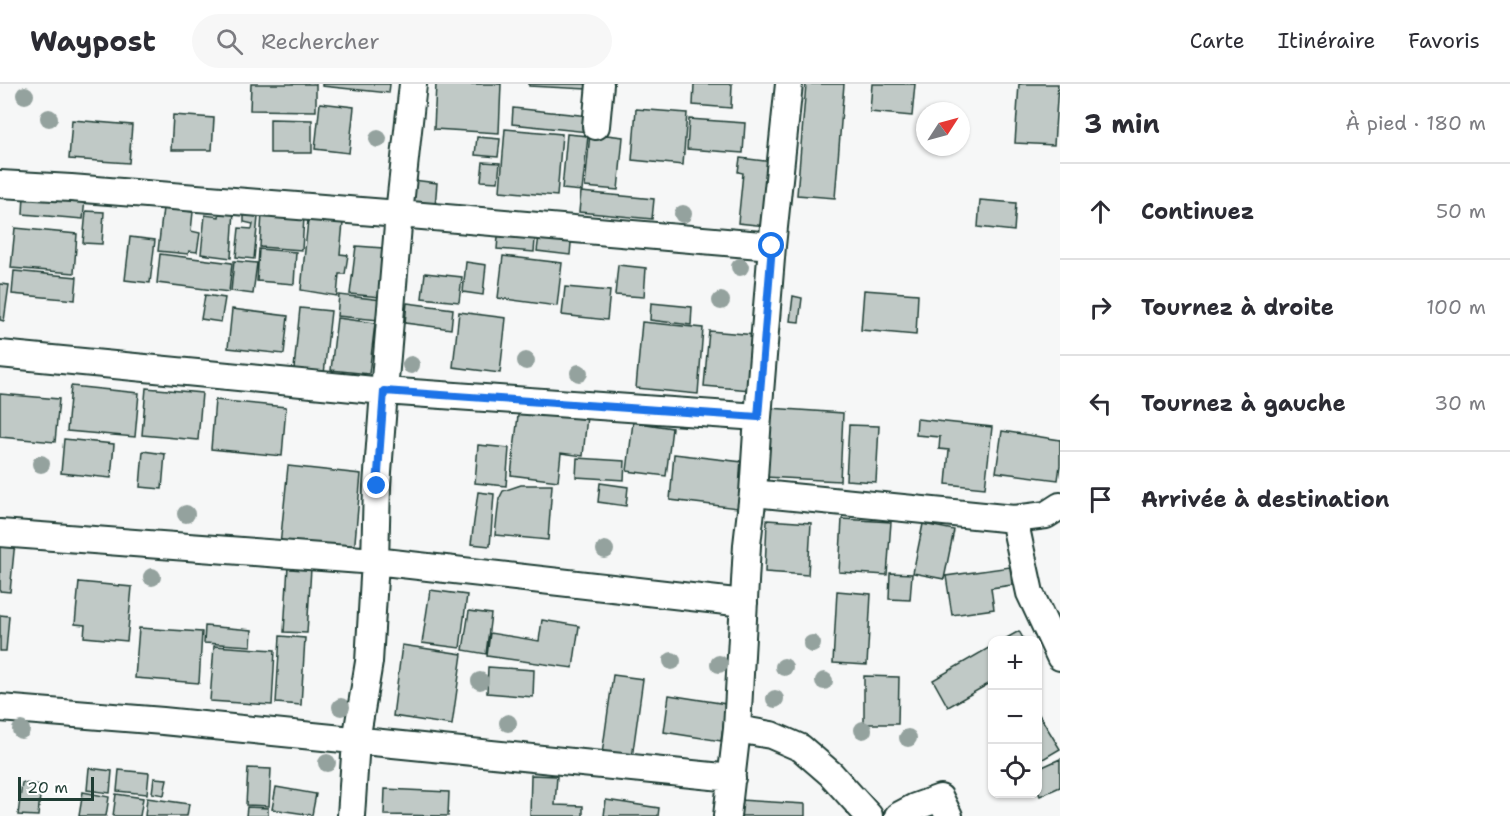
<!DOCTYPE html>
<html lang="fr">
<head>
<meta charset="utf-8">
<style>
	:root { --surface:#fff; --page:#f7f7f7; --text:#2b2b33; --muted:#7c7c81; --line:#e1e1e2 }
	body { margin:0; font-family:"Shantell Sans",sans-serif; background:var(--page); color:var(--text) }
	.controls { position:absolute; right:18px; bottom:18px; display:grid; overflow:hidden; border-radius:12px; box-shadow:0 2px 4px #0004 }
	.controls button { width:54px; height:54px; display:grid; place-items:center; padding:0; border:0; border-bottom:2px solid var(--line); background:var(--surface); color:var(--text); font:30px sans-serif }
	.compass { position:absolute; left:916px; top:18px; width:54px; height:54px; border-radius:50%; background:var(--surface); box-shadow:0 2px 4px #0004; rotate:54deg }
	.scale { position:absolute; left:18px; bottom:15px; width:76px; box-sizing:border-box; padding-left:6px; border:3px solid #1f3d34; border-top:0; font-size:16px; line-height:21px; white-space:nowrap; color:#1f3d34; -webkit-text-stroke:4px #fff; paint-order:stroke }
	.stop { position:absolute; width:18px; height:18px; margin:-14px; border:4px solid #1a73e8; border-radius:50%; background:#fff }
	.stop.end { background:#1a73e8; border-color:#fff; box-shadow:0 2px 6px #0008 }
	.list { margin:0; padding:0; list-style:none }
	h2 { display:flex; justify-content:space-between; align-items:center; height:78px; margin:0; padding:0 24px; font-size:26px }
	h2 small { font-size:20px; font-weight:400; color:var(--muted) }
	.list li { display:grid; grid-template-columns:39px 1fr auto; gap:18px; align-items:center; box-sizing:border-box; height:96px; padding:0 24px; border-top:2px solid var(--line) }
	.list b { display:block; font-size:22px; white-space:nowrap }
	.list em { font-size:20px; font-style:normal; color:var(--muted) }
	.icon { flex:none; width:33px; height:33px; fill:none; stroke:currentColor; stroke-width:2; stroke-linecap:round; stroke-linejoin:round }
	.map { position:relative; flex:none; width:1060px; height:732px; overflow:hidden }
	header { display:flex; align-items:center; gap:36px; box-sizing:border-box; height:84px; padding:0 30px; background:var(--surface); border-bottom:2px solid var(--line) }
	header strong { font-size:28px }
	nav { display:flex; gap:33px; margin-inline-start:auto; font-size:21px }
	.search { width:420px; height:54px; background:var(--page); display:flex; align-items:center; gap:15px; box-sizing:border-box; padding:0 21px; border-radius:33px; color:var(--muted); font-size:22px }
	main { display:flex }
	aside { flex:1; background:var(--surface) }
	.map>svg:first-child { display:block }
</style>
</head>
<body>
<header>
<strong>Waypost</strong>
<div class="search"><svg class="icon" aria-label="search" viewBox="0 0 24 24"><circle cx="10" cy="10" r="6"/><path d="M15 15l6 6"/></svg>Rechercher</div>
<nav><a>Carte</a><a>Itinéraire</a><a>Favoris</a></nav>
</header>
<main>
<div class="map">
<svg width="1060" height="732" viewBox="0 0 1060 732">
	<rect width="100%" height="100%" fill="#f6f7f7"/>
	<filter id="ink" filterUnits="userSpaceOnUse"><feTurbulence type="fractalNoise" baseFrequency=".0167" numOctaves="2"/><feDisplacementMap in="SourceGraphic" scale="12" xChannelSelector="R" yChannelSelector="G"/><feConvolveMatrix kernelMatrix="1 2 1 2 8 2 1 2 1" color-interpolation-filters="sRGB"/></filter>
	<g filter="url(#ink)">
		<path fill="#c0c9c6" stroke="#1f3d34" stroke-width="1.5" d="M251,0H316V27L250,26Z
			M322,0H390L389,9L322,2Z
			M436,0H501L499,49L434,45Z
			M529,0H588L587,5L529,2Z
			M694,0H732L731,24L693,21Z
			M806,0H844L835,114L797,111Z
			M872,0H915L912,32L870,28Z
			M1019,0H1058L1054,61L1015,59Z
			M320,19L354,23L349,69L315,65Z
			M513,24L589,32L588,48L512,40Z
			M636,25L687,29L683,81L632,76Z
			M173,31L214,34L212,66H171Z
			M270,35L312,36V69H270Z
			M689,35L745,39L743,69L687,65Z
			M72,36L132,41L129,79L69,75Z
			M505,45L562,50L557,112L500,107Z
			M590,49L623,53L618,106L585,103Z
			M567,50L588,52L582,107L562,105Z
			M477,53L500,55L498,73L475,71Z
			M740,74L773,78L766,142L738,139L743,89L738,88Z
			M483,78L500,79L498,98L481,97Z
			M413,96L437,99L435,123L411,121Z
			M581,108L654,115L652,135L579,128Z
			M24,111L85,115L83,135L23,130Z
			M980,116L1016,119L1014,147L978,143Z
			M163,124L193,128L191,147L200,149L197,168L189,167L188,170L158,167Z
			M220,125L234,126L231,174L201,170L205,131L219,133Z
			M86,127L104,128L102,160L83,159Z
			M262,129L304,133L302,166L260,163Z
			M244,131L258,133L254,175L236,173L239,144L252,145L253,140L244,138Z
			M308,136L343,139L340,170L348,171L345,190H339L337,212L301,206Z
			M499,141L536,144L534,168L497,165Z
			M15,144L77,150L74,189L11,184Z
			M540,144L572,147L570,171L537,167Z
			M130,153L155,156L150,199L125,196Z
			M356,162L383,164L380,213L350,210Z
			M259,165L296,168L294,200L257,197Z
			M160,170L232,179L229,208L157,199Z
			M503,172L562,179L557,222L498,214Z
			M234,177L257,179L253,210L231,207Z
			M466,178L486,181L483,211L463,208Z
			M618,181L646,184L644,213L615,211Z
			M14,187L77,193L75,216L12,210Z
			M425,189L462,193L459,218L422,214Z
			M0,200L9,201L4,237L0,236Z
			M565,203L610,207L607,236L562,231Z
			M864,206L918,210L916,251L861,246Z
			M205,211L225,214L221,238L201,235Z
			M339,211L382,216L379,236L337,232Z
			M793,212L802,214L799,238L790,237Z
			M407,219L453,225L451,245L405,239Z
			M651,219L692,223L691,241L650,236Z
			M300,224L331,227L323,299L293,295Z
			M232,225L288,232L284,270L228,264Z
			M459,228L506,234L500,289L453,283Z
			M337,234L375,239L369,290L331,286Z
			M642,238L703,244L698,310L636,304Z
			M709,247L756,251L751,306L704,302Z
			M71,302L139,309L135,353L67,347Z
			M146,304L202,309L198,356L142,351Z
			M0,310L59,315L55,358L0,353Z
			M215,316L286,323L282,372L211,365Z
			M519,323L587,332L583,372L561,369L558,397L511,391Z
			M769,324L843,329L840,397L765,393Z
			M917,335L992,343L985,404L946,400L949,366L939,365L940,353L916,351Z
			M633,338L672,344L666,392L627,387Z
			M849,341L879,342L876,398L846,396Z
			M1002,347L1060,356V381L1058,396L996,388Z
			M64,355L114,360L111,394L61,389Z
			M478,361L509,364L506,402L475,399Z
			M143,367L165,370L162,405L140,403Z
			M674,370L751,379L746,425L670,416Z
			M577,374L625,377L624,396L576,393Z
			M288,382L361,390L354,469L280,462Z
			M600,399L628,403L626,422L598,418Z
			M521,401H552L548,456L495,451L499,415L503,407Z
			M478,408L494,410L490,462L471,460Z
			M842,435L891,438L887,491L839,488Z
			M767,436L811,439L808,491L765,488Z
			M923,440L954,446L944,495L913,489Z
			M0,456L15,457L10,508L0,507Z
			M288,482L311,484L307,549L284,548Z
			M1010,483L1012,501L991,504L994,525L952,531L946,492Z
			M890,489L912,490L910,516L889,515Z
			M79,498L132,503L127,557L84,553L85,541L75,540Z
			M430,506L467,511L460,564L422,559Z
			M837,507L871,510L867,581L833,579Z
			M469,527L491,530L486,570L463,566Z
			M0,531L9,532L6,567H0Z
			M542,536L579,542L573,584L487,572L490,549L539,557Z
			M205,542L252,546L251,562L204,559Z
			M139,544L202,548L199,599L135,594Z
			M1019,547L1024,556H1003Z
			M280,552L305,554L301,621L276,619Z
			M402,561L462,570L452,641L393,632Z
			M214,562L275,566L272,621L210,617Z
			M992,562V598L948,623L933,596Z
			M488,583L534,586L533,613L487,609Z
			M613,591L643,595L632,674L602,670Z
			M864,592L899,593L898,640H864Z
			M669,611L726,620L721,657L664,648Z
			M1038,629L1060,665L1038,678Z
			M1060,675V703L1040,712L1038,707V685Z
			M89,684L112,687L110,709L87,706Z
			M248,684L271,685L269,722L246,721Z
			M119,686L149,689L147,710L117,707Z
			M531,691L557,692L555,721L583,722V732H530Z
			M154,694L167,695L164,711L152,709Z
			M22,699L41,701L38,732L18,731Z
			M276,703L316,710L312,731L272,725Z
			M385,705L449,708L448,732L384,731Z
			M83,708L109,713L106,732H79Z
			M116,710L143,714L140,732H113Z
			M147,714L189,720L187,732H145Z
			M606,716L659,724L658,732H604Z
			M740,716L805,720V732H739Z
			M247,723L268,724V732H246Z"/>
		<g fill="none" stroke-linecap="round" stroke-linejoin="round">
			<g stroke="#1f3d34" stroke-width="30">
				<path id="minor" d="M596,42L600,0
					M0,100L71,104L399,130L772,162
					M0,270L384,307L758,333
					M753,409L1014,435L1046,431L1060,422
					M1014,435L1030,509L1060,573
					M0,449L375,477L744,519
					M0,624L163,637L732,694
					M737,645L771,651L801,664L831,690L869,732
					M351,732L356,657L369,578L375,477L377,402L384,307L399,130L413,0
					M727,732L737,645L747,461L753,409L758,333L772,162L789,0
					M898,732L915,723L940,714L949,732"/>
			</g>
			<use href="#minor" stroke="#fff" stroke-width="26"/>
		</g>
		<g fill="#94a29e">
			<circle cx="25" cy="11" r="9"/>
			<circle cx="49" cy="34" r="9"/>
			<circle cx="378" cy="55" r="9"/>
			<circle cx="683" cy="130" r="9"/>
			<circle cx="740" cy="183" r="9"/>
			<circle cx="721" cy="217" r="9"/>
			<circle cx="526" cy="277" r="9"/>
			<circle cx="411" cy="281" r="9"/>
			<circle cx="579" cy="289" r="9"/>
			<circle cx="41" cy="380" r="9"/>
			<circle cx="186" cy="430" r="9"/>
			<circle cx="605" cy="466" r="9"/>
			<circle cx="152" cy="493" r="9"/>
			<circle cx="812" cy="560" r="9"/>
			<circle cx="672" cy="577" r="9"/>
			<circle cx="719" cy="580" r="9"/>
			<circle cx="784" cy="583" r="9"/>
			<circle cx="480" cy="597" r="9"/>
			<circle cx="824" cy="597" r="9"/>
			<circle cx="775" cy="615" r="9"/>
			<circle cx="341" cy="623" r="9"/>
			<circle cx="508" cy="639" r="9"/>
			<circle cx="21" cy="646" r="9"/>
			<circle cx="863" cy="646" r="9"/>
			<circle cx="908" cy="654" r="9"/>
			<circle cx="327" cy="679" r="9"/>
		</g>
	</g>
	<g fill="none" stroke-linecap="round" stroke-linejoin="round" filter="url(#ink)">
		<path stroke="#1a73e8" stroke-width="8" d="M377,402L384,307L758,333L772,162"/>
	</g>
</svg>
<div class="controls">
<button>+</button>
<button>−</button>
<button><svg class="icon" aria-label="locate" viewBox="0 0 24 24"><circle cx="12" cy="12" r="6"/><path d="M12 2v4M12 18v4M2 12h4M18 12h4"/></svg></button>
</div>
<svg class="compass" viewBox="-18 -18 36 36"><path d="M0-13l5 13h-10z" fill="#e53935"/><path d="M0 13l5-13h-10z" fill="#7c7c81"/></svg>
<div class="scale">20 m</div>
<div class="stop" style="left:772px;top:162px"></div>
<div class="stop end" style="left:377px;top:402px"></div>
</div>
<aside>
<h2>3 min<small>À pied · 180 m</small></h2>
<ul class="list">
<li><svg class="icon" aria-label="ahead" viewBox="0 0 24 24"><path d="M12 20V5M6 11l6-6 6 6"/></svg><div><b>Continuez</b></div><em>50 m</em></li>
<li><svg class="icon" aria-label="right" viewBox="0 0 24 24"><path d="M7 20v-9h11M14 6l5 5-5 5"/></svg><div><b>Tournez à droite</b></div><em>100 m</em></li>
<li><svg class="icon" aria-label="left" viewBox="0 0 24 24"><path d="M17 20v-9H6M10 6l-5 5 5 5"/></svg><div><b>Tournez à gauche</b></div><em>30 m</em></li>
<li><svg class="icon" aria-label="arrive" viewBox="0 0 24 24"><path d="M6 21V4h12l-3 4 3 4H6"/></svg><div><b>Arrivée à destination</b></div></li>
</ul>
</aside>
</main>
</body>
</html>
